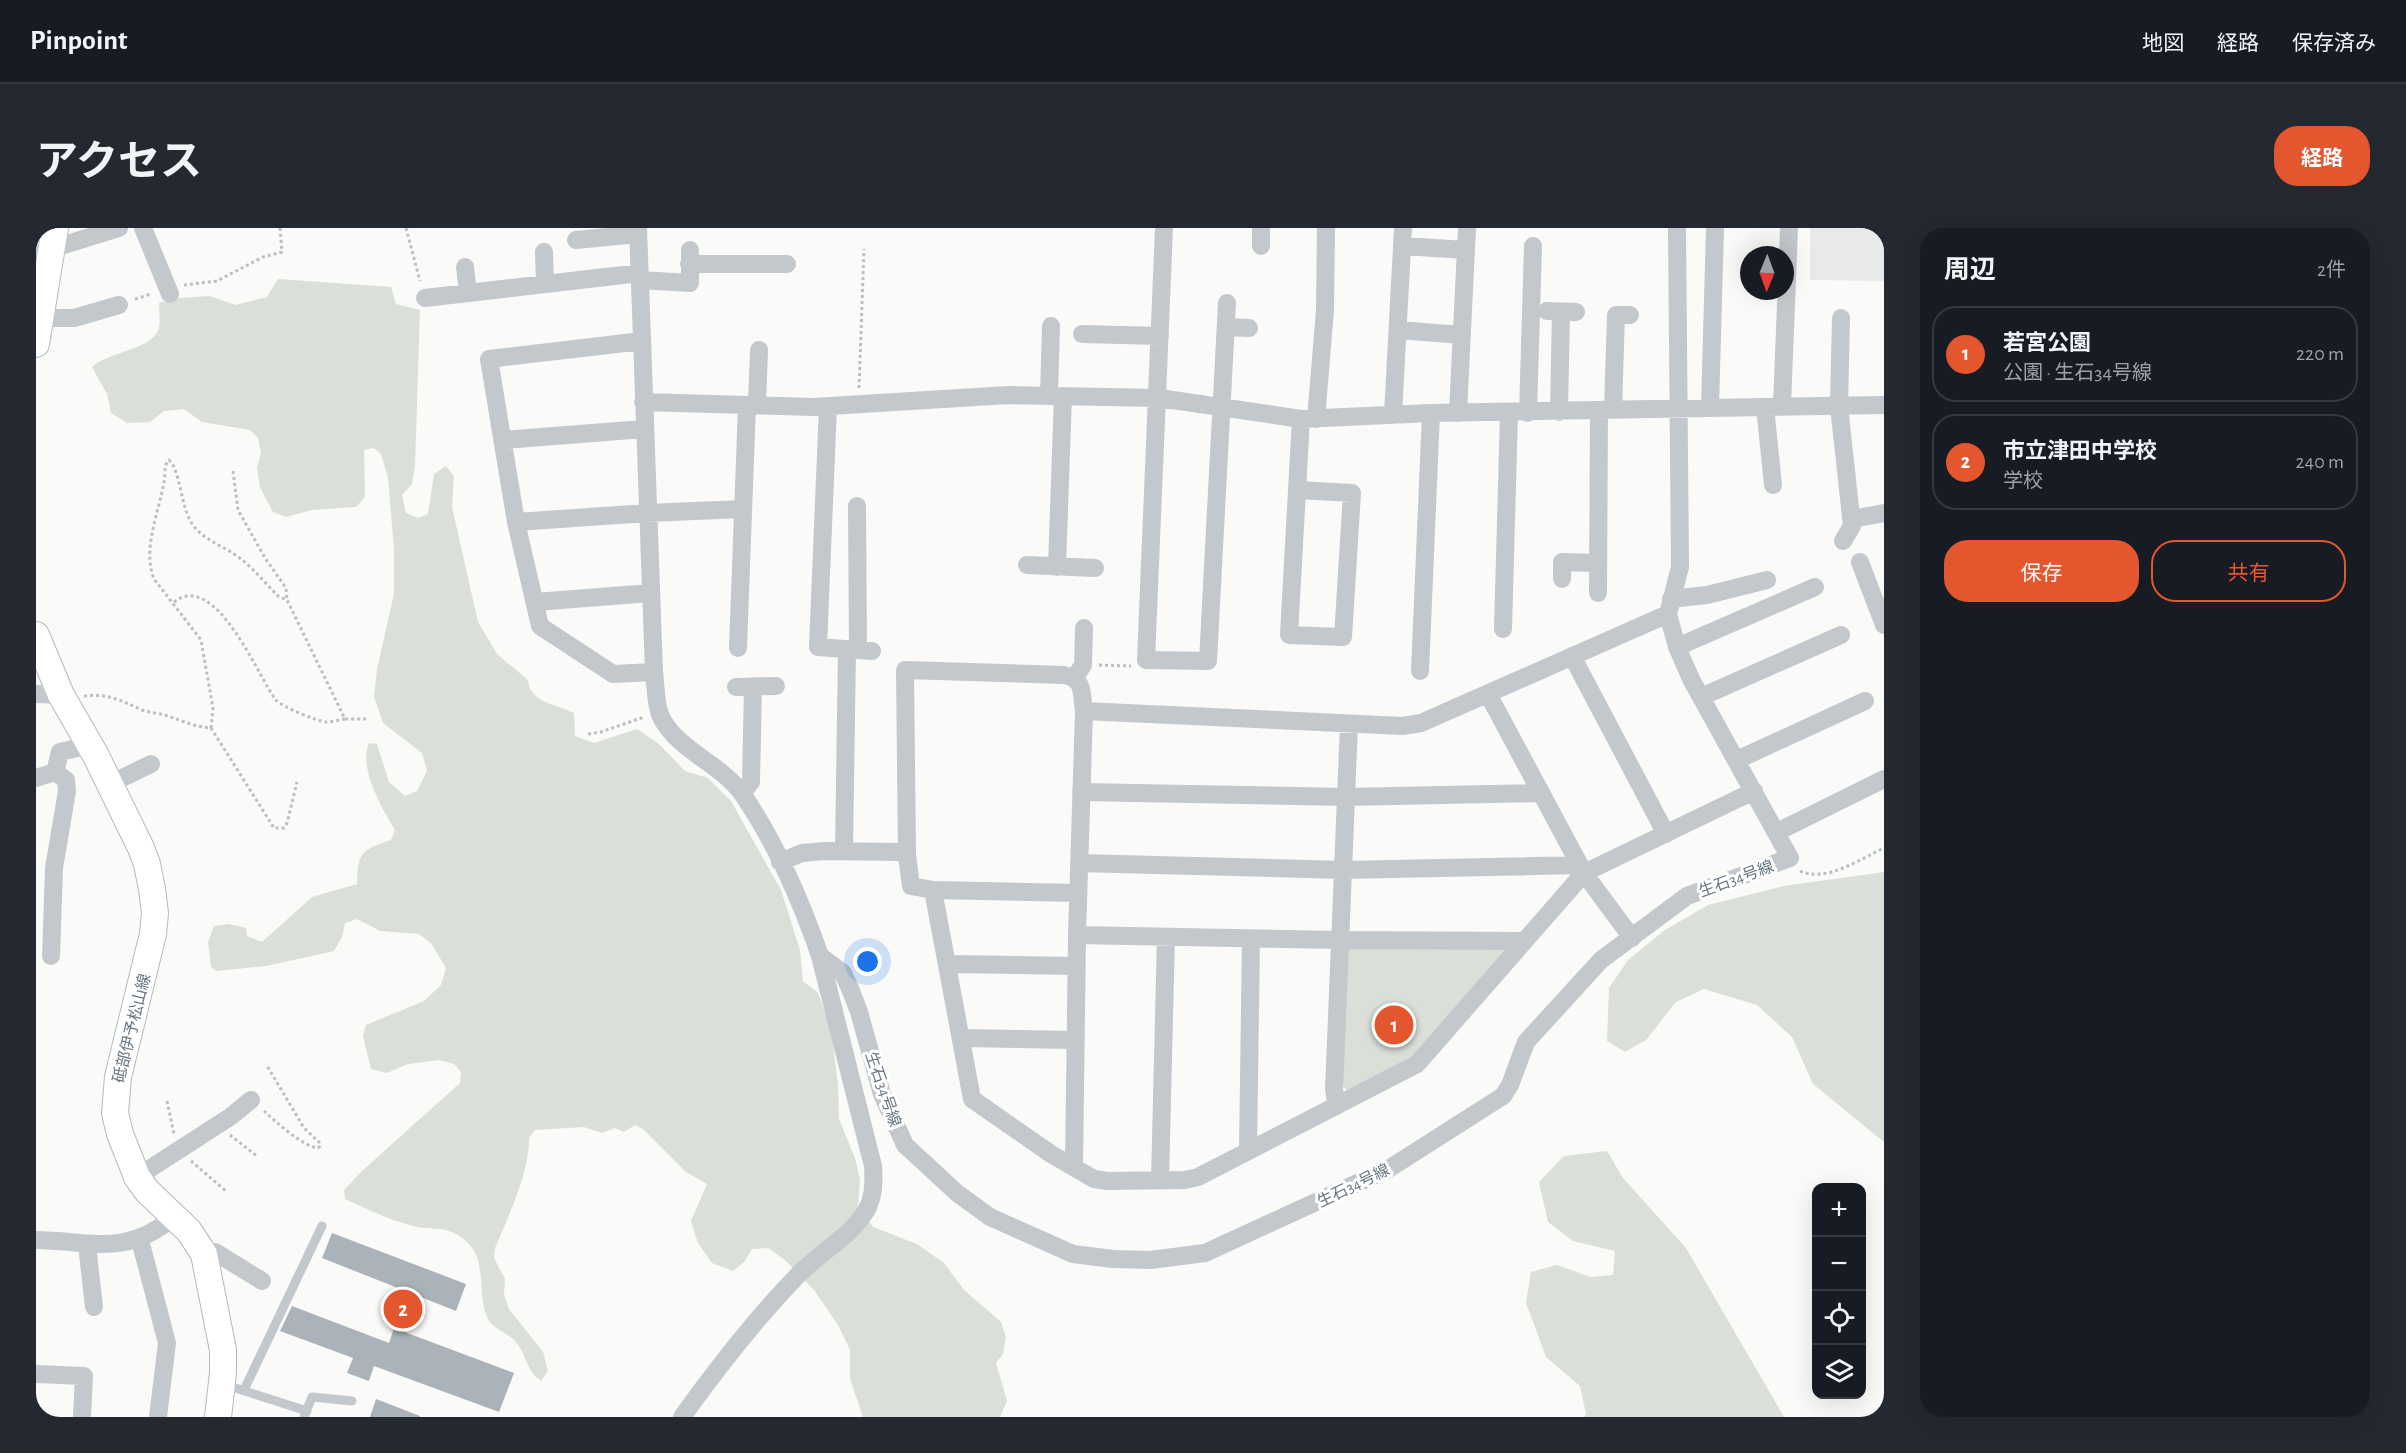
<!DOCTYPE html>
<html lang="ja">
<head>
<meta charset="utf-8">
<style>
	:root { --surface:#171b24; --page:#242831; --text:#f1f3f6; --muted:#9ea1a6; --line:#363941; --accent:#e4572e }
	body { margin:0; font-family:"Alegreya Sans","Noto Sans JP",sans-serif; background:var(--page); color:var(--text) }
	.controls { position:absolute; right:18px; bottom:18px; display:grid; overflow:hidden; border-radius:12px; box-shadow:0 6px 24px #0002 }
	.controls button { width:54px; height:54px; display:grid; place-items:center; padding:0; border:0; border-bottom:2px solid var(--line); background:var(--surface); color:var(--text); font:30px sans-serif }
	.compass { position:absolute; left:1704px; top:18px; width:54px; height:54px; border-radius:50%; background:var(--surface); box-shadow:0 6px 24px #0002; rotate:181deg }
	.you { position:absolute; left:832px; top:734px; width:21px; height:21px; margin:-15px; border:4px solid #fff; border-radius:50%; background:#1a73e8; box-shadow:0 0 0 9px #1a73e833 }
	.badge { display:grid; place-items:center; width:39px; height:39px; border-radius:50%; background:var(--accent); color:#fff; font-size:20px; font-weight:700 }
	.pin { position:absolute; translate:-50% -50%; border:3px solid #fff; box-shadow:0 2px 6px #0006 }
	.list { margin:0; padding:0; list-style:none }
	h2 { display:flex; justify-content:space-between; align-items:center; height:78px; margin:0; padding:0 24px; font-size:26px }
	h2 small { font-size:20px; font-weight:400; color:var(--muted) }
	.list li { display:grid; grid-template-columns:39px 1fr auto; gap:18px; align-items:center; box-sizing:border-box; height:96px; margin:0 12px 12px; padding:0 12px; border:2px solid var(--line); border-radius:24px }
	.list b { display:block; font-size:22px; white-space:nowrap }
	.list p { margin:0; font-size:20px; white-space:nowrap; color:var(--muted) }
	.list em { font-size:20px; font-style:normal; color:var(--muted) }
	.actions { display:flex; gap:12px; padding:18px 24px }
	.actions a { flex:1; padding:14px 0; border:2px solid var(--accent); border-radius:24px; text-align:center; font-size:21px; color:var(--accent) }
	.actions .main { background:var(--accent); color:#fff }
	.icon { flex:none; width:33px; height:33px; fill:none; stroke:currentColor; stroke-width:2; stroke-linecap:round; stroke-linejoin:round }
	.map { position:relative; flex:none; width:1848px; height:1189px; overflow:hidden; border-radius:24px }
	header { display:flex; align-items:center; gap:36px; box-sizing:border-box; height:84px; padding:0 30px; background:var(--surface); border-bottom:2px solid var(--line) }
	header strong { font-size:28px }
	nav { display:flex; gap:33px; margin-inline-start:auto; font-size:21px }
	.intro { display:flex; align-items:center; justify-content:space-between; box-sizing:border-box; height:144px; padding:0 36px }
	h1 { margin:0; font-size:42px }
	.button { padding:15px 27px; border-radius:24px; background:var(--accent); color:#fff; font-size:21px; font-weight:700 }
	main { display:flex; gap:36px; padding:0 36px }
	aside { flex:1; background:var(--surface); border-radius:24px; box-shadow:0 6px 24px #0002 }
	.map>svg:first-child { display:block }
</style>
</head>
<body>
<header>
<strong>Pinpoint</strong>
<nav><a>地図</a><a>経路</a><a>保存済み</a></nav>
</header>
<div class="intro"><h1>アクセス</h1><a class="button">経路</a></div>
<main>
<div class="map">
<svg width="1848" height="1189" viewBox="0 0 1848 1189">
	<rect width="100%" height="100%" fill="#fafaf8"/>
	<path fill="#e8e9e9" d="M1774,0H1848V53L1774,52Z"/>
	<path fill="#dadfd7" d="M242,51L355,59L360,76L384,82L379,238L376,256L366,267L370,285L382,290L392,286L398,246L410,238L418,248L416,279L442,394L461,426L492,452C494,475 520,476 538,485L539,508L558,515L601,501L623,516L649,543L672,550L695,573L745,662L764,722L767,753L782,765L795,802L802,856L803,891L819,930L824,952L822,978L837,999L881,1016L908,1035L928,1062L965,1094L970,1109L967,1126L960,1135L971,1173L964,1189H827L814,1151V1122L802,1097L778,1062L749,1032L732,1020L716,1021L708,1034L697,1043L676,1035L662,1015L655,993L671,956L650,944L608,902L599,897L588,904L579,900L566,905L548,899L499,902L493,910C493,945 473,987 459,1020L458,1030L469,1051L468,1067L473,1081L507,1124L512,1143L505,1153C488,1140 492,1127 478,1112C470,1104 455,1100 451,1089C441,1064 451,1034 432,1015C411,995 401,1004 377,998C354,992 330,981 309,971L308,962L326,943L424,855L425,844L418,836L403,832L372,836L351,845L335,841L327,808L330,797L388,773L405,757L410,740L395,715L383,706L344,703L321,691L309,695L306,709L298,723L230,738L180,743L175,739L172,714L178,698L193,696L210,700L211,708L226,714L276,669L321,656C322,624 325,622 355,612L359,602C346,580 322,540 333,515L341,516L353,554L369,568L381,563L391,543L386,525L347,495L338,469L341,441L358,366V321L352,250L345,226L338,220L328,222L329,269L320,279L276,282L250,289L237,284L224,259L221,239L225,225L222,210L214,202L166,194L148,181L128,183L114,194L91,195L75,185L71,166L56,139C72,124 113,122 122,103C125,96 123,83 123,75L143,70L174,68L199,77L231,69Z
		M1848,644V914L1777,856L1756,809L1721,777L1668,761L1640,774L1610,812L1589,824L1571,813L1573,760L1592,732L1629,702L1672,677L1748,658Z
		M1310,716L1479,717L1374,834L1313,864L1304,856Z
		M1571,923L1587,950L1650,1020L1748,1189H1548L1550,1186L1544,1158L1510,1129L1490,1075L1495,1044L1521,1037L1555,1049L1577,1047L1579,1023L1537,1013L1512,994L1503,954L1528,928Z"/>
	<path fill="#aab3b9" d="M296,1005L430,1056L420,1083L286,1030Z
		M256,1078L353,1115L358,1100L478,1145L463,1184L338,1138L333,1153L311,1145L317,1130L244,1103Z
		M340,1171L384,1188V1189H334Z"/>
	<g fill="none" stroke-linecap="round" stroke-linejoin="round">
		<g stroke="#b3babf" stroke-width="28">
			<path id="secondary" d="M0,116L19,0
				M0,407L25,467L59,526L105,620L111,636L116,661L119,685L117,706L82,849L79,885L84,906L101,949L111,963L153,1003L168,1026L187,1122V1145L182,1189"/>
		</g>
		<path stroke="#bbbfc2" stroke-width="3" stroke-dasharray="3 3" stroke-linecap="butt" d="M370,0L384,53
			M148,57L181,53L227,29L246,24L244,0
			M99,71L115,66
			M823,160L828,21
			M197,243L202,282L229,330L250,360L251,372
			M138,374C180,341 223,451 240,472C246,479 281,493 290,494C296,494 303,492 309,491
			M1063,437L1095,438
			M48,468C72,465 86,473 106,482C114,485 122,485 129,487C144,492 159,499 175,500L238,600H248L251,595L261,554
			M175,500L177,480L165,412L118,351C106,321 123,284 128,254C130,246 127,238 133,232C145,243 144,279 157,297C168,312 183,316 198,326C215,337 228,354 242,368L251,372L309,491H332
			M552,506L565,504L608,489
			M1764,643C1790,655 1824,631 1848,620
			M131,873L138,906
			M228,883C240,894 266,918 282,920L284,918V915L268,900L230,836
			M194,907L222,929
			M155,933L191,964"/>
		<path stroke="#c3c8cc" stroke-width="9" d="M187,1156L271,1183
			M208,1162L286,998
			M268,1189L276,1169L316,1173"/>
		<path stroke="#c3c8cc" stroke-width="18" d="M107,0L134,66
			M602,0L618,444C620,458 619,476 625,489C642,523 686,536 707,567C740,615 765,673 784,728L837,938C838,954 838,969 830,983C813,1010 784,1024 763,1046C720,1090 682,1139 646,1189
			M1128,0L1110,432L1172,433L1191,75
			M540,12L602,6
			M1225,18V0
			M1367,18L1430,22
			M0,20L15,21L83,0
			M508,24L509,56
			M653,36H751
			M429,39L432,65
			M604,52L654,55V22
			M389,70L604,45
			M1511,83L1540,84
			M4,90H38L83,77
			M1805,90L1803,178L1816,298L1807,313
			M1190,99L1213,100
			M1362,102L1426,107
			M1046,106L1124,108
			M606,113L453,131L480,294L504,398L577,446L618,444
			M1013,168L1015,98
			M607,174L778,179L972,167L1123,170L1265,191L1395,185L1848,177
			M721,177L723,122
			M792,178L782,419L836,423
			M1746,178L1753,0
			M1729,179L1737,257
			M1674,180L1679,0
			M1577,182L1580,87H1594
			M1523,184L1525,84
			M1422,185L1431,0
			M1492,185L1497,18
			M1357,187L1367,0
			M1280,191L1289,82L1290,0
			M467,212L608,201
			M1261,262L1316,265L1307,409L1253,407L1265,191
			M821,278L822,422
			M1816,291L1848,285
			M480,294L611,285L707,281
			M1824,334L1848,397
			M991,337L1059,340
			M1021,339L1027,168
			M1526,351V334L1562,335
			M1562,365L1563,182
			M1635,371L1671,367L1731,352
			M499,374L615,365
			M1632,386L1385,495L1367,498L1048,483C1045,465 1049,451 1028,447L869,442L871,627L875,658L897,662L936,871L1015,926L1058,951L1071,953L1149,952L1162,949L1381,836L1548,645L1718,563
			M1467,401L1473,185
			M1641,419L1779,359
			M702,420L711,177
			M1536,428L1630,606
			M1384,443L1395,185
			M1039,449L1047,437L1048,400
			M700,459L740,458
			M0,466L25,467
			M1452,466L1548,645L1596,710
			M1665,469L1805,407
			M1701,532L1829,473
			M19,544L24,524L54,517
			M0,550L19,544L30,552L31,563L18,640L15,728
			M74,556L115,536
			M1045,564L1310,569L1505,565
			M706,565L715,554L717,458
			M1741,604L1848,551
			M808,623L811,421
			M744,634L766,625L788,623L861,624L871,627
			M1043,635L1307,642L1544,637
			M897,662L1042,665
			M1041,707L1305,712L1488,713
			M784,728L807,745L815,763L823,784L846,866L869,917L921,965L954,989L1037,1026L1077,1031L1114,1032L1169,1025L1354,940L1467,868L1474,857L1490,814L1565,732L1651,668L1754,630L1655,451L1641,419L1632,386L1644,339L1641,0
			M911,736L1041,738
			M925,810L1040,812
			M1301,878L1298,862L1313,496
			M1212,923L1215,711
			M1038,939L1041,707L1048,483
			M101,949L194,889L215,872
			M1124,952L1130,709
			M0,1012C57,1013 89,1029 138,989
			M104,1012L131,1115L122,1189
			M51,1017L58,1079
			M168,1026L179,1024L226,1053
			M0,1146L48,1148L46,1189"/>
		<use href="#secondary" stroke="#fff" stroke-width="26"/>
	</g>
	<g text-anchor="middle" stroke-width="6" stroke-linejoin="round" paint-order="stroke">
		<g font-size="16" fill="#657683" stroke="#fff">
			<text transform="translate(1700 650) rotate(-20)" y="6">生石34号線</text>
			<text transform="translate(95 800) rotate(-76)" y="6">砥部伊予松山線</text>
			<text transform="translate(848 861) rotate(71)" y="6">生石34号線</text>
			<text transform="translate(1317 957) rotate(-26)" y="6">生石34号線</text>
		</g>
	</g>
</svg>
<div class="controls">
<button>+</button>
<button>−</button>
<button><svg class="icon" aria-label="locate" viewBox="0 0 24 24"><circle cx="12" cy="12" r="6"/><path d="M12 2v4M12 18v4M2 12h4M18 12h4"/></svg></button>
<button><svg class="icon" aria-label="layers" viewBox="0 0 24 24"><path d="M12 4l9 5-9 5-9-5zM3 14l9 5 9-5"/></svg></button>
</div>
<svg class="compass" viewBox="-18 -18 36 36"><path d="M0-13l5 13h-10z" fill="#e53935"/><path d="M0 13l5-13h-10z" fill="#9ea1a6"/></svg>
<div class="you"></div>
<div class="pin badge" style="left:1358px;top:797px">1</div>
<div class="pin badge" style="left:367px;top:1081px">2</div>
</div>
<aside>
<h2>周辺<small>2件</small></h2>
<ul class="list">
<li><span class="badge">1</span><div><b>若宮公園</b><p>公園 · 生石34号線</p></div><em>220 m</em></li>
<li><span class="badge">2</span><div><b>市立津田中学校</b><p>学校</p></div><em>240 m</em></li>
</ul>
<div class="actions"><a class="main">保存</a><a>共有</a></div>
</aside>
</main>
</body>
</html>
